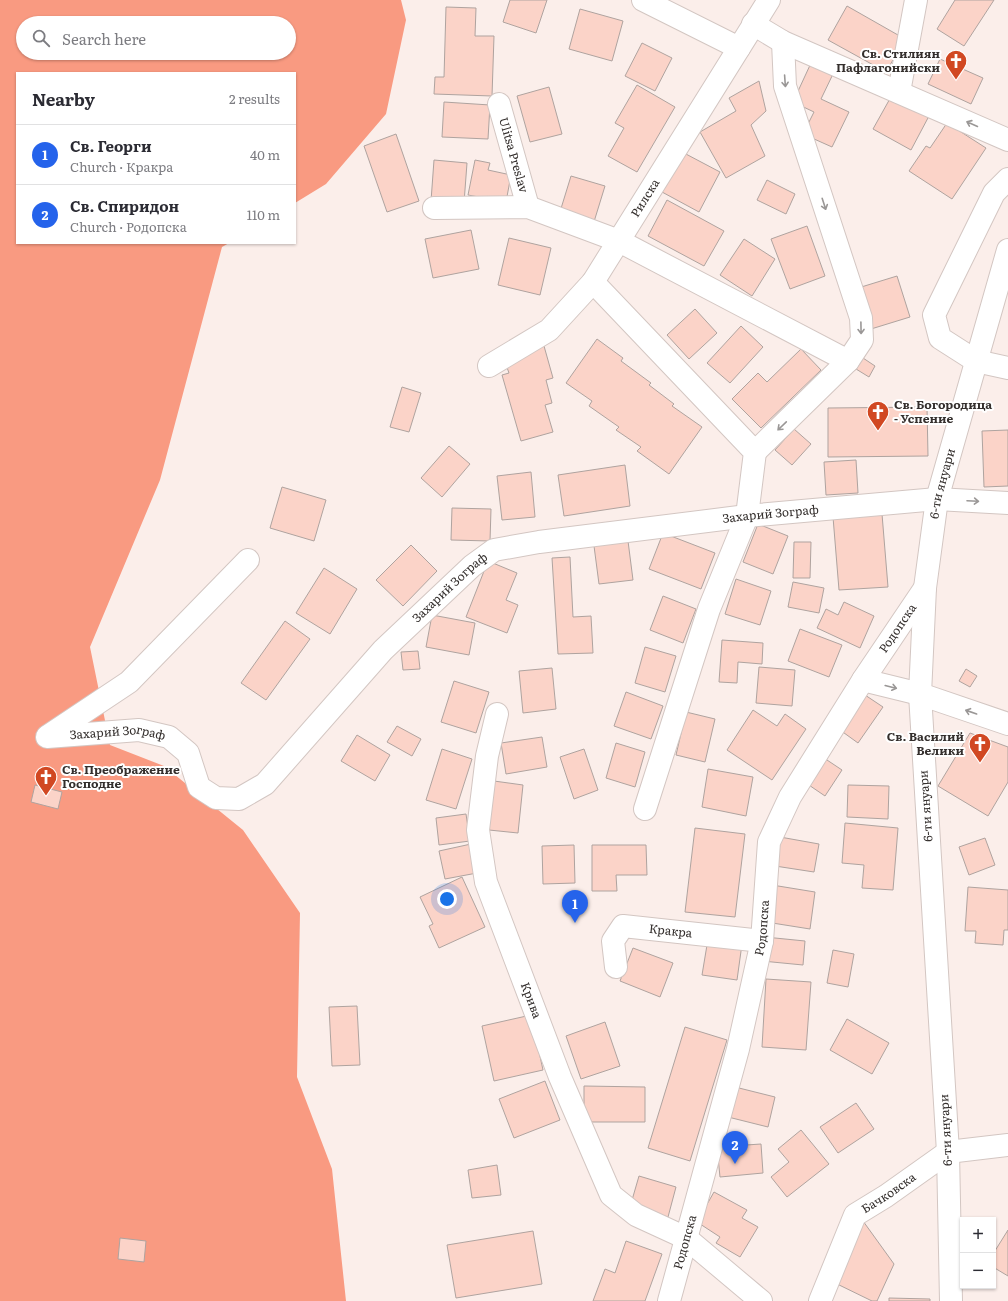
<!DOCTYPE html>
<html lang="en">
<head>
<meta charset="utf-8">
<style>
	:root { --surface:#fff; --page:#f7f7f7; --text:#2b2b33; --muted:#7c7c81; --line:#e1e1e2; --accent:#2563eb }
	body { margin:0; font-family:Literata,serif; background:var(--page); color:var(--text) }
	.controls { position:absolute; right:12px; bottom:12px; display:grid; overflow:hidden; border-radius:0px; box-shadow:0 1px 3px #0004 }
	.controls button { width:36px; height:36px; display:grid; place-items:center; padding:0; border:0; border-bottom:1px solid var(--line); background:var(--surface); color:var(--text); font:20px sans-serif }
	.you { position:absolute; left:447px; top:899px; width:14px; height:14px; margin:-10px; border:3px solid #fff; border-radius:50%; background:#1a73e8; box-shadow:0 0 0 6px #1a73e833 }
	.badge { display:grid; place-items:center; width:26px; height:26px; border-radius:50%; background:var(--accent); color:#fff; font-size:13px; font-weight:700 }
	.pin { position:absolute; translate:-50% -33px; filter:drop-shadow(0 1px 2px #0008) }
	.pin::after { content:''; position:absolute; top:21px; width:14px; height:12px; background:inherit; clip-path:polygon(0 0,100% 0,50% 100%) }
	.list { margin:0; padding:0; list-style:none }
	h2 { display:flex; justify-content:space-between; align-items:center; height:52px; margin:0; padding:0 16px; font-size:17px }
	h2 small { font-size:13px; font-weight:400; color:var(--muted) }
	.list li { display:grid; grid-template-columns:26px 1fr auto; gap:12px; align-items:center; box-sizing:border-box; height:60px; padding:0 16px; border-top:1px solid var(--line) }
	.list b { display:block; font-size:15px; white-space:nowrap }
	.list p { margin:0; font-size:13px; white-space:nowrap; color:var(--muted) }
	.list em { font-size:13px; font-style:normal; color:var(--muted) }
	.icon { flex:none; width:22px; height:22px; fill:none; stroke:currentColor; stroke-width:2; stroke-linecap:round; stroke-linejoin:round }
	.map { position:relative; flex:none; width:1008px; height:1301px; overflow:hidden }
	.search { position:absolute; background:var(--surface); box-shadow:0 1px 3px #0004; left:16px; top:16px; width:280px; height:44px; display:flex; align-items:center; gap:10px; box-sizing:border-box; padding:0 14px; border-radius:22px; color:var(--muted); font-size:15px }
	.panel { position:absolute; background:var(--surface); box-shadow:0 1px 3px #0004; left:16px; top:72px; width:280px; height:172px; border-radius:0px }
	.map>svg:first-child { display:block }
</style>
</head>
<body>
<div class="map">
<svg width="1008" height="1301" viewBox="0 0 1008 1301">
	<rect width="100%" height="100%" fill="#fbeeea"/>
	<path fill="#f99a81" fill-rule="evenodd" d="M0,0H401L406,20L386,114L326,184L295,203V73H17V243H229L222,247L160,480L90,647L110,745L164,766L243,830L300,913L297,1077L332,1169L346,1301H0ZM23,23H289V53H23Z"/>
	<path fill="#fbd3c8" stroke="#afa39f" d="M510,0H547L536,33L503,22Z
		M955,0H994L964,46L937,29Z
		M847,6L905,39L886,72L828,40Z
		M446,7L476,8L475,36H494L492,96L434,94L435,77H444Z
		M580,9L623,21L612,61L569,49Z
		M642,43L672,58L655,91L625,76Z
		M940,59L983,78L971,104L928,84Z
		M811,63L833,74L821,99L849,112L832,147L803,134L814,112L793,102Z
		M759,81L766,111L751,125L765,156L726,178L700,132L736,111L729,98Z
		M637,85L675,107L637,172L608,156L624,128L615,123Z
		M549,87L562,134L530,142L517,96Z
		M892,95L929,116L911,150L873,129Z
		M444,102L490,105L488,139L442,137Z
		M947,123L986,148L952,199L909,171L926,146L930,148Z
		M396,134L419,201L387,212L364,146Z
		M684,153L720,172L699,212L662,192Z
		M434,160L467,163L464,203L431,201Z
		M475,160L490,163L488,170L511,175L506,202L468,195Z
		M571,176L605,186L593,225L559,215Z
		M767,180L795,194L786,214L757,200Z
		M667,200L724,231L704,266L648,236Z
		M807,226L825,276L790,289L771,239Z
		M471,230L479,269L433,278L425,239Z
		M509,238L551,248L540,295L498,285Z
		M744,239L775,259L752,296L720,275Z
		M897,276L910,317L871,329L858,288Z
		M695,309L717,333L689,359L667,335Z
		M741,326L763,347L730,383L707,363Z
		M597,339L623,358L621,361L651,383L649,385L674,404L672,406L702,427L669,474L637,451L641,447L616,430L619,427L589,406L592,401L566,383Z
		M544,346L553,378L546,380L552,403L545,405L553,432L521,441L502,375L509,373L505,362Z
		M801,349L821,370L761,428L732,399L758,373L767,382Z
		M863,358L875,366L869,377L856,369Z
		M402,387L421,393L409,432L390,427Z
		M927,407L928,456L828,457V408Z
		M794,429L811,444L792,465L775,450Z
		M1008,430V486L984,487L982,431Z
		M449,446L470,464L442,497L421,478Z
		M856,460L858,493L826,495L824,462Z
		M625,465L630,506L564,516L558,475Z
		M531,472L535,517L502,520L497,476Z
		M282,487L326,500L314,541L270,528Z
		M452,508L491,509L490,541L451,540Z
		M882,514L888,587L839,590L833,517Z
		M758,524L788,536L773,574L743,562Z
		M663,533L715,553L701,589L649,569Z
		M628,541L633,580L599,584L594,546Z
		M794,542H811L810,578H793Z
		M411,545L437,571L403,606L376,580Z
		M570,557L573,617L591,616L593,653L558,654L552,558Z
		M488,561L517,573L506,600L518,605L507,633L466,617Z
		M324,568L357,589L330,634L296,613Z
		M736,579L771,591L760,625L725,614Z
		M793,582L824,588L819,613L788,607Z
		M663,596L696,609L683,643L650,630Z
		M844,602L874,616L860,648L817,628L826,609L838,615Z
		M432,615L475,623L469,655L426,647Z
		M285,621L310,639L266,700L241,683Z
		M800,629L842,645L829,677L788,661Z
		M722,640L763,643L762,664L738,662L737,683L719,682Z
		M645,647L676,656L665,692L635,683Z
		M418,651L420,669L403,670L401,652Z
		M759,667L795,670L792,706L756,703Z
		M552,668L556,709L523,713L519,671Z
		M966,669L977,676L970,687L959,681Z
		M454,681L489,692L476,733L441,722Z
		M626,692L663,706L651,739L614,726Z
		M865,695L883,707L858,743L840,730Z
		M753,710L777,726L785,714L806,729L772,780L727,750Z
		M686,712L715,719L705,762L676,755Z
		M397,726L421,739L412,756L387,742Z
		M970,733L1008,747V782L988,816L938,786Z
		M357,735L390,755L375,781L341,761Z
		M542,737L547,767L506,774L501,743Z
		M616,743L645,752L635,787L606,778Z
		M442,749L472,759L456,809L426,800Z
		M584,749L598,790L574,799L560,757Z
		M821,756L842,770L825,796L803,781Z
		M708,769L753,777L746,816L702,807Z
		M494,781L523,785L518,833L489,830Z
		M35,785L62,792L58,809L31,802Z
		M848,785L889,786L888,819L847,817Z
		M466,814L470,841L439,845L436,818Z
		M845,823L898,828L893,890L862,888L864,865L842,863Z
		M695,828L745,834L735,917L685,912Z
		M780,837L819,844L814,872L775,866Z
		M985,838L995,865L969,875L959,847Z
		M471,844L477,873L445,879L439,851Z
		M574,845L575,883L543,884L542,846Z
		M592,845H646L647,875H616L617,891H592Z
		M462,877L485,927L439,948L429,926L433,924L420,897Z
		M772,885L815,892L810,929L766,922Z
		M968,887L1008,890V930H1004L1003,945L975,943L976,931H965Z
		M765,937L805,941L803,965L762,961Z
		M708,939L742,944L737,980L702,975Z
		M633,948L673,963L660,997L620,981Z
		M833,950L854,954L848,987L827,983Z
		M766,979L811,982L806,1050L762,1047Z
		M357,1006L360,1065L332,1066L329,1007Z
		M531,1015L543,1070L494,1081L482,1026Z
		M847,1019L889,1043L872,1074L830,1050Z
		M605,1022L620,1066L581,1079L566,1036Z
		M685,1027L727,1040L690,1161L648,1148Z
		M545,1081L560,1120L514,1138L499,1099Z
		M584,1086L645,1087V1122H584Z
		M735,1087L775,1097L768,1127L728,1117Z
		M856,1103L874,1129L838,1153L820,1127Z
		M801,1130L829,1164L787,1197L771,1177L789,1162L778,1149Z
		M761,1144L763,1173L720,1177L717,1147Z
		M497,1165L501,1195L472,1198L468,1170Z
		M639,1176L676,1187L668,1217L630,1207Z
		M714,1192L747,1210L742,1218L758,1227L740,1257L716,1243L720,1237L697,1222Z
		M863,1221L894,1264L877,1301H872L833,1282Z
		M1008,1230V1276L993,1267V1254Z
		M533,1231L542,1284L456,1298L447,1245Z
		M120,1238L146,1241L144,1262L118,1259Z
		M626,1241L662,1254L645,1301H593L605,1269L615,1273Z
		M889,1298L930,1299V1301H889Z"/>
	<g fill="none" stroke-linecap="round" stroke-linejoin="round">
		<g stroke="#d3c6c2" stroke-width="24">
			<g id="minor">
				<path d="M643,0L739,48"/>
				<path d="M753,24L783,42L1008,140"/>
				<path d="M899,92L916,0"/>
				<path id="s1" d="M499,104L528,207"/>
				<path d="M1008,179L994,193L934,315L940,338L976,361L1008,368"/>
				<path d="M434,208L528,207L619,241L848,361"/>
				<path d="M593,282L755,452L747,516L709,609L645,809"/>
				<path id="s2" d="M489,366L549,330L593,282L769,0"/>
				<path d="M755,452L848,361L862,340L861,318L785,86L783,42"/>
				<path d="M863,680L920,694"/>
				<path id="s3" d="M497,714L487,756L478,830L486,882L560,1077L611,1195L636,1215L686,1238L761,1301"/>
				<path d="M48,736L129,682L248,560"/>
				<path id="s4" d="M47,737L139,730L169,737L188,753L199,787L216,798L239,799L265,784L383,650L472,566L494,550L539,542L747,516L937,499L1008,503"/>
				<path id="s5" d="M616,967L613,941L623,926L762,941"/>
				<path id="s6" d="M669,1301L738,1049L762,941L769,842L790,797L863,680L925,588"/>
				<path id="s7" d="M820,1301L855,1215L886,1196L948,1152L1008,1145"/>
			</g>
		</g>
		<g stroke="#d3c6c2" stroke-width="24">
			<path id="tertiary" d="M920,694L1008,724"/>
		</g>
		<g stroke="#d3c6c2" stroke-width="24">
			<g id="secondary">
				<path id="s8" d="M951,1301L948,1152L920,694L925,588L937,499L1008,250"/>
			</g>
		</g>
		<use href="#minor" stroke="#fff" stroke-width="22"/>
		<use href="#tertiary" stroke="#fff" stroke-width="22"/>
		<use href="#secondary" stroke="#fff" stroke-width="22"/>
	</g>
	<defs><path id="oneway-shaft" d="M-6 0H5M1.5-3L5.5 0L1.5 3" fill="none" stroke-width="1.6" stroke-linecap="round" stroke-linejoin="round"/></defs>
	<g stroke="#9a9796">
		<use href="#oneway-shaft" transform="translate(785 81) rotate(86)"/>
		<use href="#oneway-shaft" transform="translate(972 124) rotate(-156)"/>
		<use href="#oneway-shaft" transform="translate(824 204) rotate(72)"/>
		<use href="#oneway-shaft" transform="translate(861 328) rotate(89)"/>
		<use href="#oneway-shaft" transform="translate(782 426) rotate(136)"/>
		<use href="#oneway-shaft" transform="translate(973 501) rotate(3)"/>
		<use href="#oneway-shaft" transform="translate(891 687) rotate(14)"/>
		<use href="#oneway-shaft" transform="translate(971 712) rotate(-161)"/>
	</g>
	<defs>
		<g id="church-pin" transform="scale(1.15)"><path d="M0 17L-7.5 6A9.5 9.5 0 1 1 7.5 6Z" fill="#d14822" stroke="#fff"/><path d="M-1.2-6h2.4v3.5h3.3v2.4h-3.3V6h-2.4V-.1h-3.3v-2.4h3.3Z" fill="#fff"/></g>
	</defs>
	<g fill-rule="evenodd">
		<use href="#church-pin" x="956" y="61"/>
		<use href="#church-pin" x="878" y="412"/>
		<use href="#church-pin" x="980" y="744"/>
		<use href="#church-pin" x="46" y="777"/>
	</g>
	<g text-anchor="middle" stroke-width="4" stroke-linejoin="round" paint-order="stroke">
		<g font-size="12" font-weight="bold" fill="#342f2d" stroke="#fff" text-anchor="end">
			<text x="940" y="58">Св. Стилиян<tspan x="940" dy="14">Пафлагонийски</tspan></text>
			<text x="894" y="409" text-anchor="start">Св. Богородица<tspan x="894" dy="14">- Успение</tspan></text>
			<text x="964" y="741">Св. Василий<tspan x="964" dy="14">Велики</tspan></text>
			<text x="62" y="774" text-anchor="start">Св. Преображение<tspan x="62" dy="14">Господне</tspan></text>
		</g>
		<g font-size="12" fill="#342f2d" stroke="#fff">
			<text dy="4" stroke="none"><textPath href="#s1" startOffset="53">Ulitsa Preslav</textPath></text>
			<text dy="4" stroke="none"><textPath href="#s2" startOffset="234">Рилска</textPath></text>
			<text dy="4" stroke="none"><textPath href="#s8" startOffset="820">6-ти януари</textPath></text>
			<text dy="4" stroke="none"><textPath href="#s4" startOffset="864">Захарий Зограф</textPath></text>
			<text dy="4" stroke="none"><textPath href="#s4" startOffset="527">Захарий Зограф</textPath></text>
			<text dy="4" stroke="none"><textPath href="#s6" startOffset="721">Родопска</textPath></text>
			<text dy="4" stroke="none"><textPath href="#s4" startOffset="71">Захарий Зограф</textPath></text>
			<text transform="translate(926 806) rotate(-94)" y="4">6-ти януари</text>
			<text dy="4" stroke="none"><textPath href="#s6" startOffset="385">Родопска</textPath></text>
			<text dy="4" stroke="none"><textPath href="#s5" startOffset="92">Кракра</textPath></text>
			<text dy="4" stroke="none"><textPath href="#s3" startOffset="297">Крива</textPath></text>
			<text transform="translate(946 1130) rotate(-93)" y="4">6-ти януари</text>
			<text dy="4" stroke="none"><textPath href="#s7" startOffset="133">Бачковска</textPath></text>
			<text dy="4" stroke="none"><textPath href="#s6" startOffset="61">Родопска</textPath></text>
		</g>
	</g>
</svg>
<div class="controls">
<button>+</button>
<button>−</button>
</div>
<div class="you"></div>
<div class="pin badge" style="left:575px;top:923px">1</div>
<div class="pin badge" style="left:735px;top:1164px">2</div>
<div class="search"><svg class="icon" aria-label="search" viewBox="0 0 24 24"><circle cx="10" cy="10" r="6"/><path d="M15 15l6 6"/></svg>Search here</div>
<section class="panel">
<h2>Nearby<small>2 results</small></h2>
<ul class="list">
<li><span class="badge">1</span><div><b>Св. Георги</b><p>Church · Кракра</p></div><em>40 m</em></li>
<li><span class="badge">2</span><div><b>Св. Спиридон</b><p>Church · Родопска</p></div><em>110 m</em></li>
</ul>
</section>
</div>
</body>
</html>
